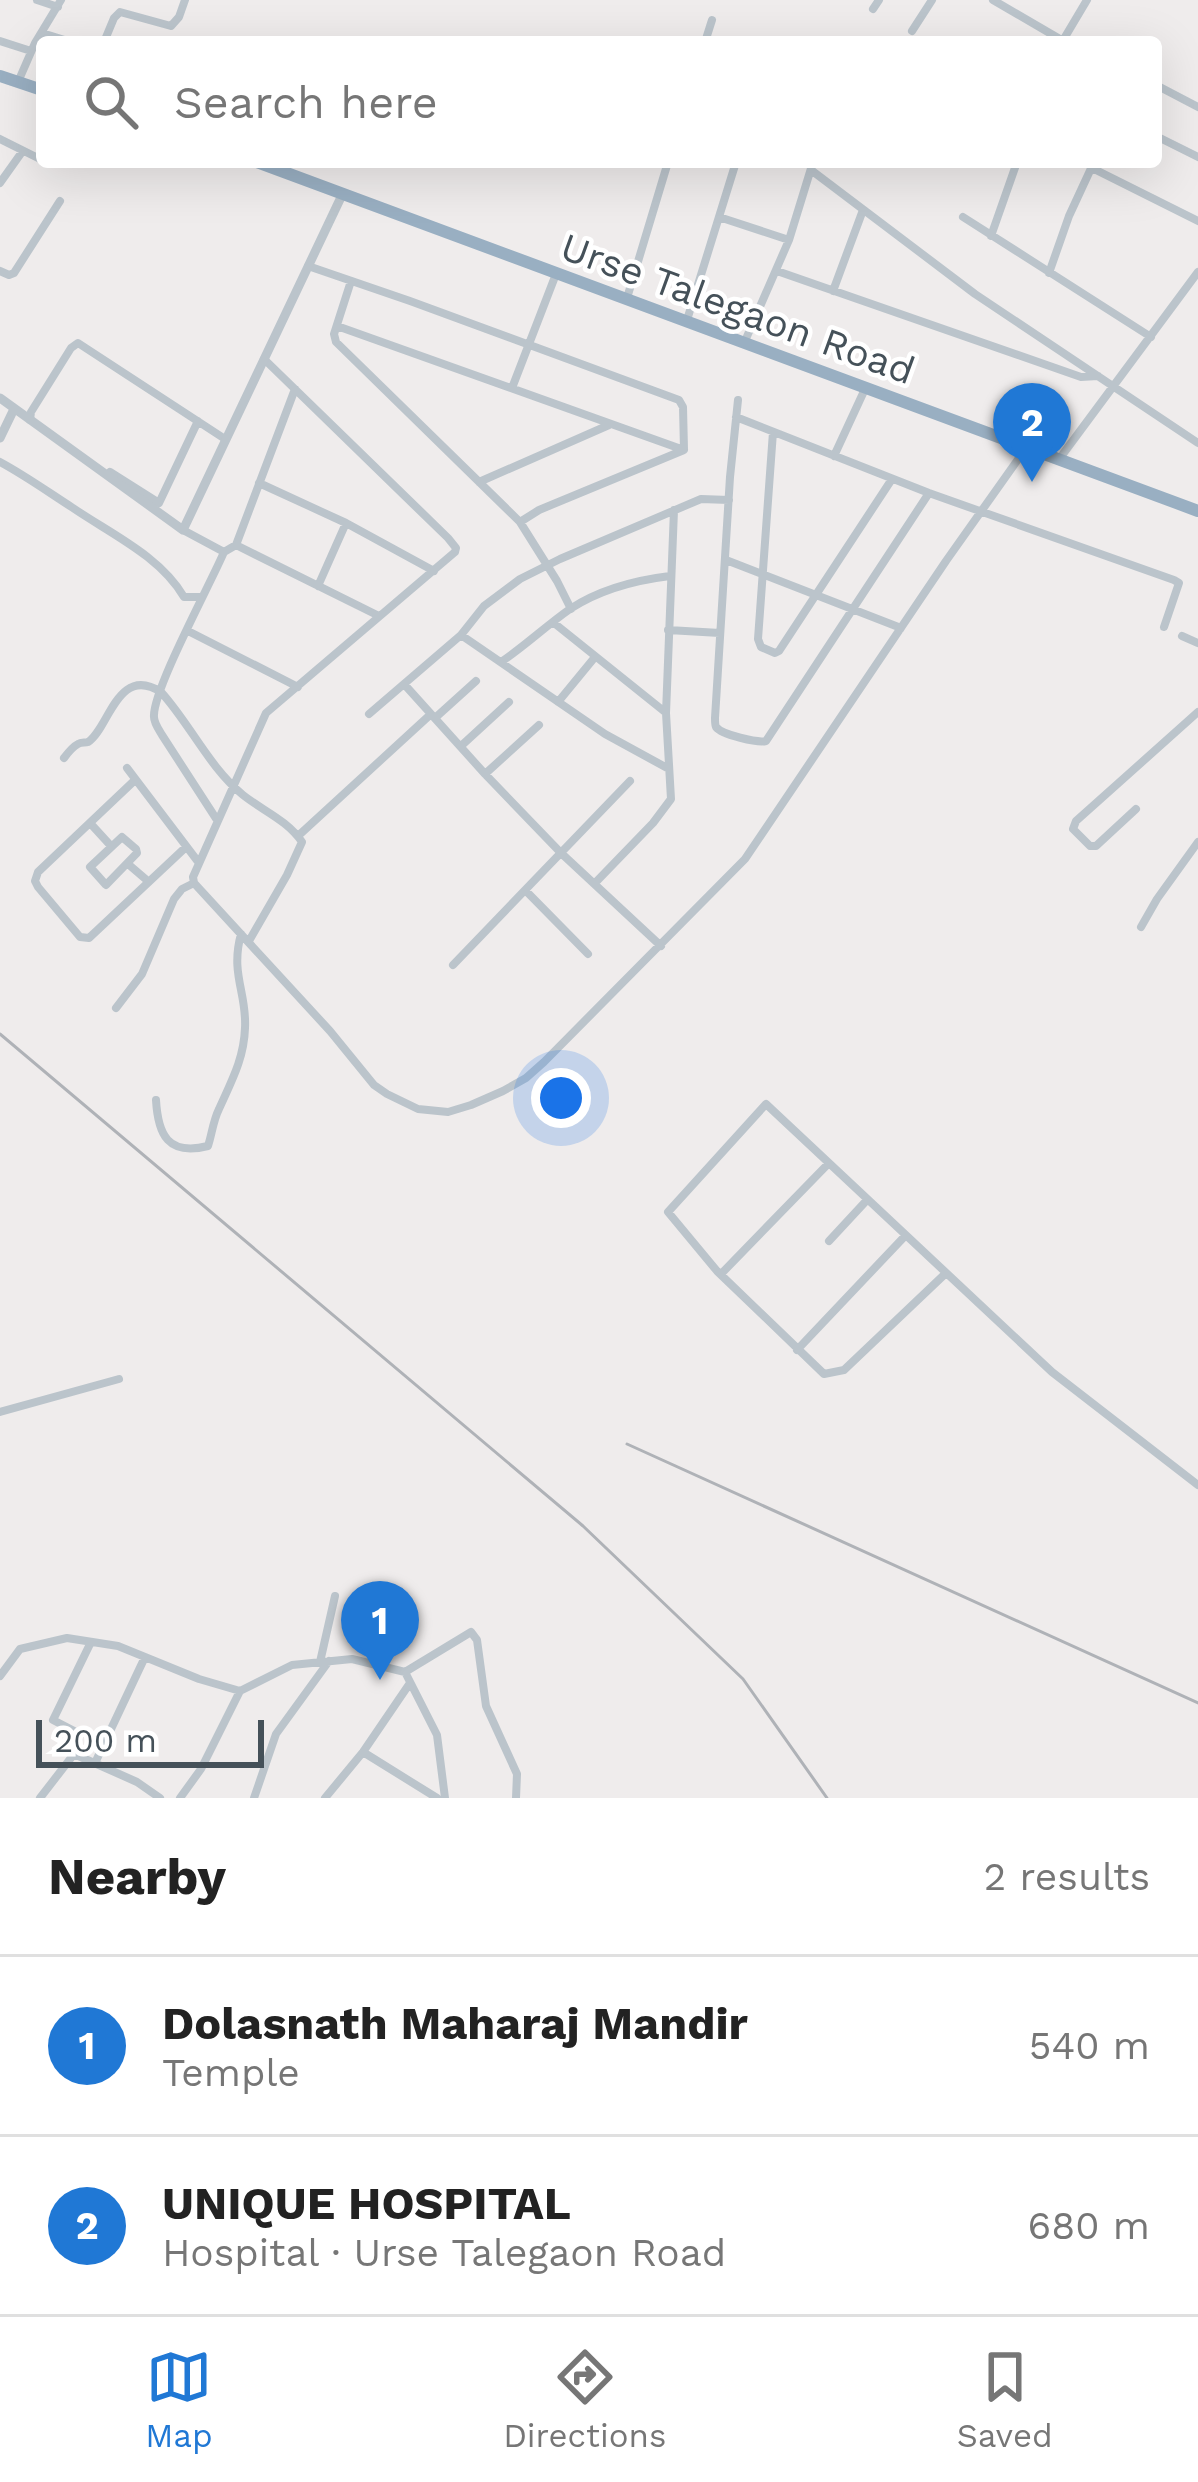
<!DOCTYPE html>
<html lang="en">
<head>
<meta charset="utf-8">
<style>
	:root { --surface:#fff; --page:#f2f2f2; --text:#222; --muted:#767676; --line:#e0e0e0; --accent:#2078d5 }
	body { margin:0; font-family:"Work Sans",sans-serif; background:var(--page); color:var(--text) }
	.scale { position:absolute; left:36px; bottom:30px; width:228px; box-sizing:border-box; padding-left:12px; border:6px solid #455159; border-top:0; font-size:33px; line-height:42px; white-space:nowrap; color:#455159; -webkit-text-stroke:9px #fff; paint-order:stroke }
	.you { position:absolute; left:561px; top:1098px; width:42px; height:42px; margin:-30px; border:9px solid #fff; border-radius:50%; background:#1a73e8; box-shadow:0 0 0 18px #1a73e833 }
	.badge { display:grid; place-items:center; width:78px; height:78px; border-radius:50%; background:var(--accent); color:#fff; font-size:39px; font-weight:700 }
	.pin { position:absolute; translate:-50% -99px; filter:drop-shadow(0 3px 6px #0008) }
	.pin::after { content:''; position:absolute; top:63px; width:42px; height:36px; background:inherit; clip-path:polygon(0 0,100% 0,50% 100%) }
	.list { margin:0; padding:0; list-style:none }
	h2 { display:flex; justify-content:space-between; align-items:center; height:156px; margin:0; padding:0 48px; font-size:51px }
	h2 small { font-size:39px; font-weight:400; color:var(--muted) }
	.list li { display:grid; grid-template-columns:78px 1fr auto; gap:36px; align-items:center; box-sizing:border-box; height:180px; padding:0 48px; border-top:3px solid var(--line) }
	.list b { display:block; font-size:45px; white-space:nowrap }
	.list p { margin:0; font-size:39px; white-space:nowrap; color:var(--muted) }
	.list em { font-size:39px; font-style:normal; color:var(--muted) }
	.icon { flex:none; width:66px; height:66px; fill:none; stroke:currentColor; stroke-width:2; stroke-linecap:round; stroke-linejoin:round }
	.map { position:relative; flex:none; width:1198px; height:1798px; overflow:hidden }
	.search { position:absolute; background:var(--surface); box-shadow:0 12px 48px #0002; left:36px; right:36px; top:36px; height:132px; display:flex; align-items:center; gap:30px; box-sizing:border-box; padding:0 42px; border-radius:12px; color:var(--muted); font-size:45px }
	.sheet { height:516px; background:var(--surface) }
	nav { display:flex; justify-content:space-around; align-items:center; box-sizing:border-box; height:168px; border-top:3px solid var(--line); background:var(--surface); font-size:33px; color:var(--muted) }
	nav a { display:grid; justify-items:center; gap:6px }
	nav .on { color:var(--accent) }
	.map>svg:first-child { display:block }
</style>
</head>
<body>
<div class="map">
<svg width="1198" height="1798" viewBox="0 0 1198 1798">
	<rect width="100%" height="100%" fill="#efecec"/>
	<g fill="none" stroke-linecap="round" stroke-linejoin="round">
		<path stroke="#bbc4cb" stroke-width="8" d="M37,0L58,7
			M993,0L1065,42
			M873,9L879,0
			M912,31L932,0
			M42,33L71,42
			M0,41L31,51
			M104,42L114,18L120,12L171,26L179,17L185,0
			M705,42L712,20
			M1062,42L1087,0
			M18,82L35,43L61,0
			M1156,85L1198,107
			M1156,136L1198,157
			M0,139L42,160
			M48,162L51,163
			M1092,168L1198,221
			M811,170L975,294L1198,443
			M0,183L22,152
			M719,217L789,240
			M963,217L1151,337
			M991,236L1017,162
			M308,266L410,301L679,400L683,407L684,450L539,510L520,522
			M0,271L9,275L14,273L60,201
			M777,271L1081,377L1098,376
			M1049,273L1069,216L1094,162
			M351,281L334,334L336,342L520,522L557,581L571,609
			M833,291L863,210
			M627,298L668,162
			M687,320L736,162
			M337,326L684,450
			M745,341L789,240L813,162
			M264,359L448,538L456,548L455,552L266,713L193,877L194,883L330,1031L374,1085L387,1094L418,1109L448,1112L471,1105L503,1091L526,1078L544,1062L745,859L946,561L1026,448
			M512,388L556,274
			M738,400L730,477L715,718C715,721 715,725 716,727C722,735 758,743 766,741L929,493
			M736,417L929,493L1174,580L1179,583L1164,627
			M30,420L31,412L71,348L78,343L225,439
			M773,432L758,639L761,647L775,653L779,651L892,479
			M834,456L865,389
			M1060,458L1198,272
			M0,462C26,476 48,492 73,508C111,534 160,556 184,597H202
			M110,472L159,503L198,421
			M479,482L609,425
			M259,483L346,523L434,571
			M183,530L224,552
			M236,545L379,616
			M726,560L901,628
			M318,586L346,523
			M554,623L665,712
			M668,630L720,633
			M188,631L298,687
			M461,635L605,734L669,769
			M1182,636L1198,643
			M501,662C525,646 547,625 570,609C599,590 637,580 670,576
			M404,684L485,774L561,853L661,946
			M558,702L595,657
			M369,714L461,635L484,606L520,579L560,559L701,499L729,500
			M435,718L476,681
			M461,746L509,702
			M64,758C67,754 74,746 78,744C81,742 85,743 88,742C109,729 117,664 161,692C190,724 209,767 243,795C263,811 287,820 302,842L287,875L249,941
			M127,768L199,863
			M485,774L539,725
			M135,780L38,872L35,881L38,887L80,937L89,938L186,847
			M1136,809L1096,846H1090L1073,829L1076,821L1198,712
			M217,820L162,735C159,730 154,723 154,717C152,691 211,583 224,552L236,545L295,389
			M90,823L111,846
			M298,836L431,714
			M122,837L136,849L137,853L106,885L90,867Z
			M128,864L149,882
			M595,883L653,823L671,799L666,713L674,510
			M526,891L588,954
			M1141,927L1157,899L1198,842
			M453,965L630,781
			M116,1008L142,974L174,899L182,889L194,883
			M156,1100C158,1135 168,1156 208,1146C212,1134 213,1121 219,1109C231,1082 244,1059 245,1028C247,993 230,974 241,934
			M829,1241L867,1200
			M721,1274L828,1164
			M945,1274L844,1370L824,1374L717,1271L668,1212L766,1104L1052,1372L1198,1485
			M797,1350L905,1236
			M0,1412L119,1379
			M320,1662L335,1596
			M405,1672L471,1632L477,1640L486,1706L517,1774L516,1798
			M0,1676L20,1649L67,1638L118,1646L199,1679L240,1691L292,1665L352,1659L405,1672L437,1735L445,1798
			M363,1752L437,1798
			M74,1754L137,1782L160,1798
			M95,1763L145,1657
			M40,1798L74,1754L80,1734L53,1720L91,1642
			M180,1798L201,1769L240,1691
			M254,1798L276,1734L329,1661
			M325,1798L363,1752L410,1683"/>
		<path stroke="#bbc4cb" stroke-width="9" d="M0,398L183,530L343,193
			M0,438L14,409"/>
		<path stroke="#99afc2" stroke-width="12" d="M0,76L42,90
			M257,162L1198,511"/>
		<path stroke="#afb2b7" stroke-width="3" d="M0,1034L583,1526L743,1679L827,1798
			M627,1444L1198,1703"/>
	</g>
	<g text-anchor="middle" stroke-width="9" stroke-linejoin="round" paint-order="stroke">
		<g font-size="39" fill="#455159" stroke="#fff">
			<text transform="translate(738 308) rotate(20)" y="14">Urse Talegaon Road</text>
		</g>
	</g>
</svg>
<div class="scale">200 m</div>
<div class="you"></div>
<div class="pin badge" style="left:380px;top:1680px">1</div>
<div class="pin badge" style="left:1032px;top:482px">2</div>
<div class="search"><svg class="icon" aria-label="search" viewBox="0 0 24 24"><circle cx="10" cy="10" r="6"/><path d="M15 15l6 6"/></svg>Search here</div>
</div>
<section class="sheet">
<h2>Nearby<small>2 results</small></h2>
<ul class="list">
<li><span class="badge">1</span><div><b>Dolasnath Maharaj Mandir</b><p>Temple</p></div><em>540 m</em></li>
<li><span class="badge">2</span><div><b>UNIQUE HOSPITAL</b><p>Hospital · Urse Talegaon Road</p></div><em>680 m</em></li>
</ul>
</section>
<nav>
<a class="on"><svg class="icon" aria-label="map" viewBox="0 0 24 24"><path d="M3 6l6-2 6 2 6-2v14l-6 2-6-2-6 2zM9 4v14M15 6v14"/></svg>Map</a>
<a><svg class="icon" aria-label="directions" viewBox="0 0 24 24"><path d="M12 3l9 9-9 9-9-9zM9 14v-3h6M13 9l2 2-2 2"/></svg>Directions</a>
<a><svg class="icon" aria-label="saved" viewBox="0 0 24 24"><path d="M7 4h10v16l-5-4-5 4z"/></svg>Saved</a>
</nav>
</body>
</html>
